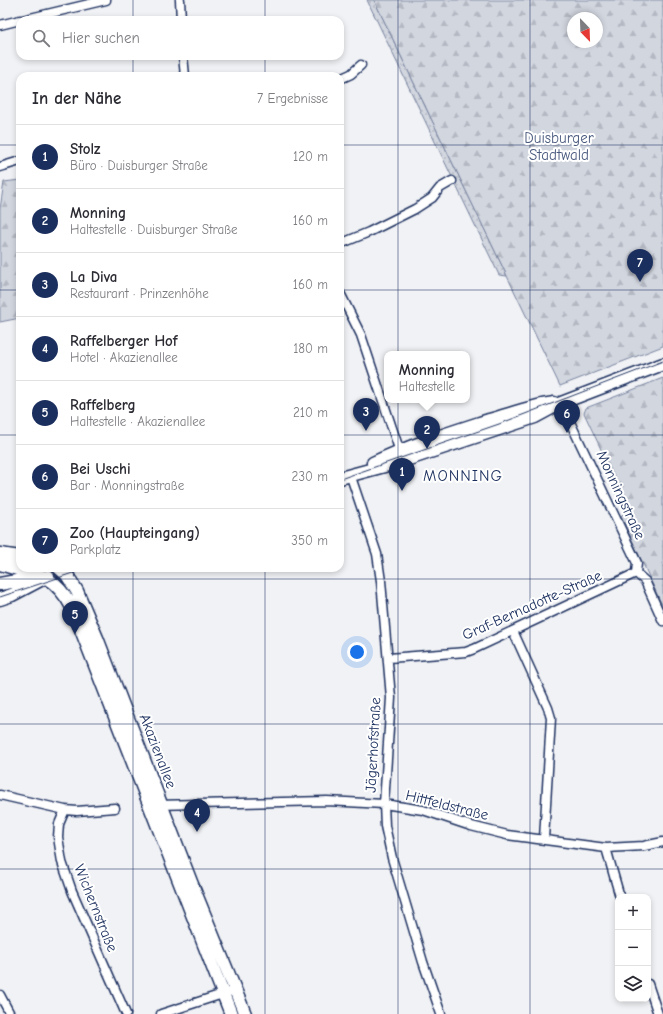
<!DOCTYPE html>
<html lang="de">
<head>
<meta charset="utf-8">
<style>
	:root { --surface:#fff; --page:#f7f7f7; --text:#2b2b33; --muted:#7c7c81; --line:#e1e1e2; --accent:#1b2f5e }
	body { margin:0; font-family:"Comic Neue",sans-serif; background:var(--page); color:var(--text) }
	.controls { position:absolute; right:12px; bottom:12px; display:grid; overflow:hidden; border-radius:8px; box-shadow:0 2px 6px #0003 }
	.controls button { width:36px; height:36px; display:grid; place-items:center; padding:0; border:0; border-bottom:1px solid var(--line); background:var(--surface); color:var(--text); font:20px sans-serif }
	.compass { position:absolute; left:567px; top:12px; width:36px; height:36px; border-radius:50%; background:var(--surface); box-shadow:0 2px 6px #0003; rotate:157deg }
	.you { position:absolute; left:357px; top:652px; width:14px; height:14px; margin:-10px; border:3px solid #fff; border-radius:50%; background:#1a73e8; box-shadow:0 0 0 6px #1a73e833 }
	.badge { display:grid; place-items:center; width:26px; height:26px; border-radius:50%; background:var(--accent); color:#fff; font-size:13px; font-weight:700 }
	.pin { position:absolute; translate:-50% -33px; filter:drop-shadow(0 1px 2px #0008) }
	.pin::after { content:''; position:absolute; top:21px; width:14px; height:12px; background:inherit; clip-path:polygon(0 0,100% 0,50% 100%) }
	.popup { position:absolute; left:384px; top:351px; width:86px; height:52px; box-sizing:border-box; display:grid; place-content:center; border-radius:8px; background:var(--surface); filter:drop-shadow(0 1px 3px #0005); font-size:13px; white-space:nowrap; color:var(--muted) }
	.popup b { font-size:15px; color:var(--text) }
	.popup::after { content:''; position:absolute; left:50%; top:100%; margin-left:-8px; border:8px solid transparent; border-top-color:var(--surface) }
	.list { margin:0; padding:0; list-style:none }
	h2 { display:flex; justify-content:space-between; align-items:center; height:52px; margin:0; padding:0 16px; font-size:17px }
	h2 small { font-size:13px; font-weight:400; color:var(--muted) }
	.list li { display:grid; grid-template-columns:26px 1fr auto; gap:12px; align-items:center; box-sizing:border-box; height:64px; padding:0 16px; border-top:1px solid var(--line) }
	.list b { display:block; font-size:15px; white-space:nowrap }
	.list p { margin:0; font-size:13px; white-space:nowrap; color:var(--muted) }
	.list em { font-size:13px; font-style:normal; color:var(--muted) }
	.icon { flex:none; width:22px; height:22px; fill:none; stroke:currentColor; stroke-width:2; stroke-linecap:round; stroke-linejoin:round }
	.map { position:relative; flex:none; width:663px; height:1014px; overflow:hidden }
	.search { position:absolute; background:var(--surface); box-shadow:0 2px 6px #0003; left:16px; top:16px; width:328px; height:44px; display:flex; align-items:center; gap:10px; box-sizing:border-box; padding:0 14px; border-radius:12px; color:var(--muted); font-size:15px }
	.panel { position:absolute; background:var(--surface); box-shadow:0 2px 6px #0003; left:16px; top:72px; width:328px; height:500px; border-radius:12px }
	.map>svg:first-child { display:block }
</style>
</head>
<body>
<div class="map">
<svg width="663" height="1014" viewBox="0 0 663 1014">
	<defs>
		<pattern id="grass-dots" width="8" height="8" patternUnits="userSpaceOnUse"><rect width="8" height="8" fill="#d2d6df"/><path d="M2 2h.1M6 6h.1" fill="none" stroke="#b4b8c2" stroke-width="1.8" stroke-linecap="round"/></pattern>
		<pattern id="forest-firs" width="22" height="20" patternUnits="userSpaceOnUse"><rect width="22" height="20" fill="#d2d6df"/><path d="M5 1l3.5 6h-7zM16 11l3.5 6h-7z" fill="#b4b8c2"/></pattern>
	</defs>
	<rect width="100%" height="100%" fill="#f1f2f5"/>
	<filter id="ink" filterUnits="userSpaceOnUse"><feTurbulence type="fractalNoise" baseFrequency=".025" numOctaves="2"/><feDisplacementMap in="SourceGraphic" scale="8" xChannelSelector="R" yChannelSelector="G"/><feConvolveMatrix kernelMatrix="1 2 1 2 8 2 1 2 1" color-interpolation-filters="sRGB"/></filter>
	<g filter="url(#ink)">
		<path fill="url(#grass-dots)" stroke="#76829e" d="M367,0H374L507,276L499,275Z"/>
		<path fill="url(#forest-firs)" stroke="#76829e" fill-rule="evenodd" d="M374,0H663V346L560,386ZM573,18H597V42H573Z
			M20,180V318L0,322V209L4,182Z
			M663,378V607L621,516L629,509L584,413L586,408Z"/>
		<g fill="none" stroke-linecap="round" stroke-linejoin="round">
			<g stroke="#1b2f5e" stroke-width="11">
				<path id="street" d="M180,0L181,20
					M22,20L106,0
					M0,25L20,20
					M183,56L185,76
					M340,79L351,74L361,65
					M0,167L20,161
					M340,244L369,232L415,209L432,198L440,188L452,181
					M340,293L361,335L401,455
					M561,403L637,563L636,573L645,581L663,621
					M350,474L377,554L381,581L391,698L384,804L385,826L392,858L423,962L441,1014
					M513,631L548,708L551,718L544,839
					M389,658L466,652L474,649L636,573
					M0,795L65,810L77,811L115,808
					M157,805L327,801L384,804L423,810L471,826L507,835L606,848L644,846L663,842
					M65,810L59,824L58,837L62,862L72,891L126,1014
					M606,848L620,897
					M648,984L658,1014
					M0,995L10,1014
					M161,1014L235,990"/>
			</g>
			<g stroke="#1b2f5e" stroke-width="15">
				<path id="secondary" d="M373,463C410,445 449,433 489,420C511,414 531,406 554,403
					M340,478L403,461L535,417L561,403L663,364
					M0,554L20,557
					M0,564L45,577C58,585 66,595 73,609L231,1014
					M59,568L67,575L77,591L97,638L191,882L245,1014
					M0,584L38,577
					M0,599L12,595L48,576"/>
			</g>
			<use href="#street" stroke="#fff" stroke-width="8"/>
			<use href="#secondary" stroke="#fff" stroke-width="12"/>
			<path stroke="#1b2f5e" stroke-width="1" d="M340,479L499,424L663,361
				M0,597L88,568"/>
		</g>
	</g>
	<path fill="none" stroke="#1b2f5e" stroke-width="1" stroke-opacity="0.55" d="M133,0V20M265,0V20M398,0V1014M530,0V1014M133,56V76M265,56V76M0,145H20M340,145H663M0,290H20M340,290H663M0,435H20M340,435H663M133,568V1014M265,568V1014M0,579H663M0,724H663M0,869H663"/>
	<g text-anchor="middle" stroke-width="4" stroke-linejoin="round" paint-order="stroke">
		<g font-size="15" fill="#49597e" stroke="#fff">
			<text x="559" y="143">Duisburger<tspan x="559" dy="17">Stadtwald</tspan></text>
		</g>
		<g font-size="15" fill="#1b2f5e" stroke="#fff">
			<text transform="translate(621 495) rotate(65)" y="5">Monningstraße</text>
			<text transform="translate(532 605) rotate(-24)" y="5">Graf-Bernadotte-Straße</text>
			<text transform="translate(373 745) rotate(-87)" y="5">Jägerhofstraße</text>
			<text transform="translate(158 751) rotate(69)" y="5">Akazienallee</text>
			<text transform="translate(447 805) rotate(14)" y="5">Hittfeldstraße</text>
			<text transform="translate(96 908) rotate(68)" y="5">Wichernstraße</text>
		</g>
		<g font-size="16" letter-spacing="1" fill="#1b2f5e" stroke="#fff">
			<text x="463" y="481">MONNING</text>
		</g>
	</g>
</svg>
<div class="controls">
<button>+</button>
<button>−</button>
<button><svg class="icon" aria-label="layers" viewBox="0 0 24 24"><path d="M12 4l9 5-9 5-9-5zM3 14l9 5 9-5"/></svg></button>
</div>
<svg class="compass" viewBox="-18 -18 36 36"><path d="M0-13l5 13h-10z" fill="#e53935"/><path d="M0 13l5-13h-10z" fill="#7c7c81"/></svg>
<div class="you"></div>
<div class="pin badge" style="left:402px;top:491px">1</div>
<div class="pin badge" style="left:427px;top:449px">2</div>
<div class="popup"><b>Monning</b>Haltestelle</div>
<div class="pin badge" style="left:366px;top:431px">3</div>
<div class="pin badge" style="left:197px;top:832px">4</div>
<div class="pin badge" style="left:75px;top:634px">5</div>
<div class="pin badge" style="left:567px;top:433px">6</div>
<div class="pin badge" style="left:640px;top:282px">7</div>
<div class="search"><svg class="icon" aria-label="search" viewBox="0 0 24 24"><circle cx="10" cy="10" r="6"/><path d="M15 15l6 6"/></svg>Hier suchen</div>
<section class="panel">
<h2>In der Nähe<small>7 Ergebnisse</small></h2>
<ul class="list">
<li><span class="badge">1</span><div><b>Stolz</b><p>Büro · Duisburger Straße</p></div><em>120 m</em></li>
<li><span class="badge">2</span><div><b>Monning</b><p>Haltestelle · Duisburger Straße</p></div><em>160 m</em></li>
<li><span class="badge">3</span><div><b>La Diva</b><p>Restaurant · Prinzenhöhe</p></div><em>160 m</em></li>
<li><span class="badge">4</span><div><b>Raffelberger Hof</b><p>Hotel · Akazienallee</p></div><em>180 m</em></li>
<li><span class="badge">5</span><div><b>Raffelberg</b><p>Haltestelle · Akazienallee</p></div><em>210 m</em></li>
<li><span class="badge">6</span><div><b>Bei Uschi</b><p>Bar · Monningstraße</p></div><em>230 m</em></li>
<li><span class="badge">7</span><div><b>Zoo (Haupteingang)</b><p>Parkplatz</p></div><em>350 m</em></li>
</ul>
</section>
</div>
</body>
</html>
